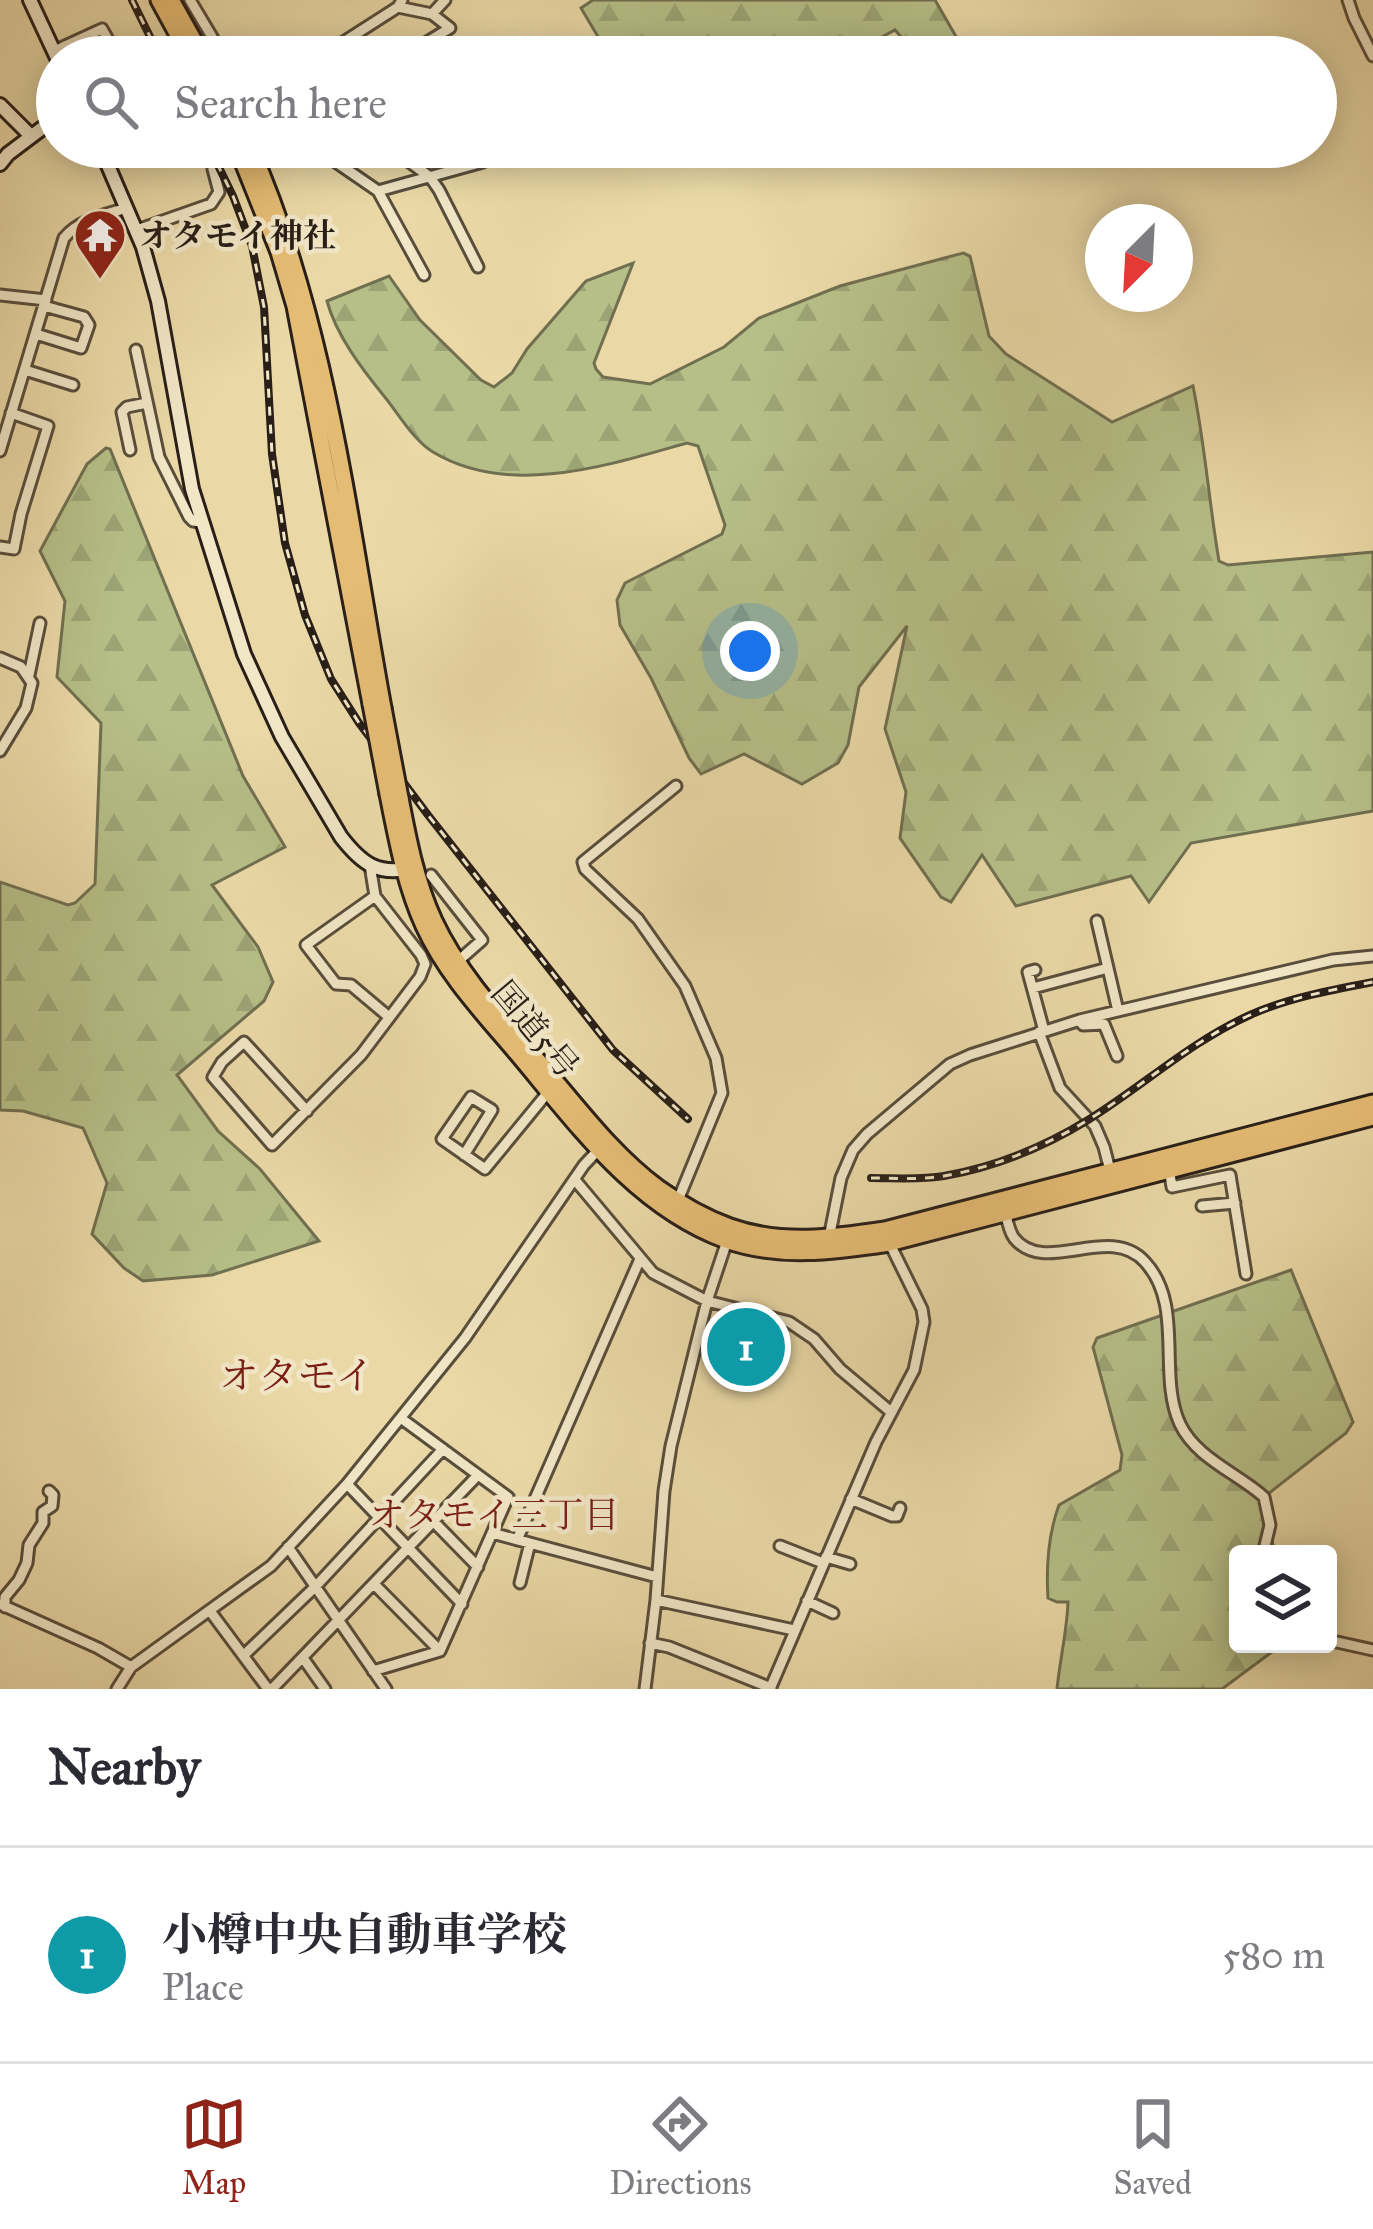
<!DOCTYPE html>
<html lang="en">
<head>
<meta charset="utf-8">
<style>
	:root { --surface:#fff; --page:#f2f2f3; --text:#2b2b33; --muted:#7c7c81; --line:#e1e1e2; --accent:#8f2418 }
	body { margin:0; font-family:"IM FELL Great Primer","Noto Serif JP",serif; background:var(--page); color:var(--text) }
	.controls { position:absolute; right:36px; bottom:36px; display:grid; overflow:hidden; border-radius:12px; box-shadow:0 6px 30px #0003 }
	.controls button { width:108px; height:108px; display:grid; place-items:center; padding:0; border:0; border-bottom:3px solid var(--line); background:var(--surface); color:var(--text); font:60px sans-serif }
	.compass { position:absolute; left:1085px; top:204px; width:108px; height:108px; border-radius:50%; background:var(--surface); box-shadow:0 6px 30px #0003; rotate:204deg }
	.you { position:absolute; left:750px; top:651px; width:42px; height:42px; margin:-30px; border:9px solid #fff; border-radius:50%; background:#1a73e8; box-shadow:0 0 0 18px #1a73e833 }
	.badge { display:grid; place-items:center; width:78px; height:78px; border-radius:50%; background:var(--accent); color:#fff; font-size:39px; font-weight:700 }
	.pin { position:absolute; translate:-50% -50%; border:6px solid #fff; box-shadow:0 3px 12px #0006 }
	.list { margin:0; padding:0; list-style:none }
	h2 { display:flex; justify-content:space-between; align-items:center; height:156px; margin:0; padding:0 48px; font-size:51px }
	h2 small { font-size:39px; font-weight:400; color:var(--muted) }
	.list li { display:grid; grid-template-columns:78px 1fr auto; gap:36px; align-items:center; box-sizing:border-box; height:216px; padding:0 48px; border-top:3px solid var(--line) }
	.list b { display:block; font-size:45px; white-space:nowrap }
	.list p { margin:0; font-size:39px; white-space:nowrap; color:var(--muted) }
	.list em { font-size:39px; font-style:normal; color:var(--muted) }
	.icon { flex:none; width:66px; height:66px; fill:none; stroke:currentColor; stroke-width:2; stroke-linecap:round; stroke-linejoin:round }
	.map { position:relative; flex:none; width:1373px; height:1689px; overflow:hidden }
	.search { position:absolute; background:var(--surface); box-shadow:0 6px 30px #0003; left:36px; right:36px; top:36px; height:132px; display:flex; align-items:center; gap:30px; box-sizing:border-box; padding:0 42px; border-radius:66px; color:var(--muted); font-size:45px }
	.sheet { height:372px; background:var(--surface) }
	nav { display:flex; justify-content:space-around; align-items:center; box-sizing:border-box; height:168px; border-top:3px solid var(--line); background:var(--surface); font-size:33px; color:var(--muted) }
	nav a { display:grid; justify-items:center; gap:6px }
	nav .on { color:var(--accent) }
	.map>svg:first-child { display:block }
</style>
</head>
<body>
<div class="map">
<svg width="1373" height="1689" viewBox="0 0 1373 1689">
	<defs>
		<pattern id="forest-firs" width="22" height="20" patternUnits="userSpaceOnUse" patternTransform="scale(3)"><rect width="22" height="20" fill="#b6bf88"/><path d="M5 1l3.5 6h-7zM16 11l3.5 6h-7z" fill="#9ca475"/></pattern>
	</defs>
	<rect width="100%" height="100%" fill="#ead9a7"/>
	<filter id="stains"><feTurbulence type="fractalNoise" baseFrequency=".00167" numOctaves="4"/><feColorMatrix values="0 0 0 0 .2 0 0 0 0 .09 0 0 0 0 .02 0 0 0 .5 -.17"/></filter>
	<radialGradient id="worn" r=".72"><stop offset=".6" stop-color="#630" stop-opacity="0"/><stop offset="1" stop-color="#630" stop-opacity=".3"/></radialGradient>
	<path fill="url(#forest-firs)" stroke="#706f50" stroke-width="3" d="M593,0H935L966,54L965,57H919L895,30L869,44L855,57H610L581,8Z
		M963,253L970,256L989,336L1006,354L1112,422L1193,386C1205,444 1209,503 1219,561L1228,565L1373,552V811L1191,843L1149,902L1131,876L1016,906L982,855L951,902L941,897L900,838L906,792L885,729L907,626L859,687L848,745L838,763L802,784L744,754L701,774L689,758L651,678L620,625L617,600L625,583L722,534L725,525L698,446L687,443C609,465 509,498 433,452C414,441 398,413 384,396C362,369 336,335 327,301L389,276L420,320L481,380L494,387L512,373L527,349L586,281L633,263L594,363L596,369L603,377L650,384L724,347L759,318L840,286Z
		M106,448L110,449L243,776L285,847L212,885L258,947L273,982L264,1001L177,1075L218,1131L260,1169L319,1241L212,1275L143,1281L124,1268L92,1234L107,1183L83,1128L23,1111L0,1110V882L68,905L75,903L95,884L101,723L57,677L65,601L40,551L87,464Z
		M1291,1270L1353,1422L1346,1433L1268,1494L1264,1503L1275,1554H1238V1644H1281L1280,1646L1222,1689H1057C1060,1659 1067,1631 1068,1602H1057L1048,1598C1046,1566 1048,1535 1059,1505L1120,1470L1122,1455L1093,1347L1097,1338Z"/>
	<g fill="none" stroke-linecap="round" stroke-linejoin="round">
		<g stroke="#594e3c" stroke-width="15">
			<path id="street" d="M190,0L224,57
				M1348,0L1354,18L1373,56
				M398,7L432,14L450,28L403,57
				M432,14L445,0
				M54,51L102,29L118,57
				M320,57L398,7L402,0
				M314,147L378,191L483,162L466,147
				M389,147L430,177L439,190L478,267
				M378,191L424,275
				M137,230L211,204L219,192L213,169L217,147
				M0,295L46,300
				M36,334L81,348L89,325L84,317L44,306
				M136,350L159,457L189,517L193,521L201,522
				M25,370L73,385
				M130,450L122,412L127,407L147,403
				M0,451L64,238C80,219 104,215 127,208
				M0,547L14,549L21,514L48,426L11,413
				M0,658L21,667L32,683L26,708L0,751
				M29,675L40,623
				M676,786L583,862L585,869L638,919L685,986L716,1058L722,1093L676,1205
				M431,875L482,940L457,962
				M375,896L306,945L336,984L351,985L389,1017
				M1097,921L1118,1011
				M1035,970L1028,972L1044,1031
				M1033,988L1108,968
				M1080,1021L1083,1025L1104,1024L1117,1056
				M1039,1032L1060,1088L1095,1126L1104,1147L1111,1174
				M307,1111L244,1042L222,1062L213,1077L272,1145L361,1055L420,977L425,964L421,955L375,896L370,865
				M464,1155L492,1110L471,1097L442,1139L485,1169L549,1091
				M1169,1168L1172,1187L1230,1175L1246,1274
				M575,1180L653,1273L707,1301L789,1322L814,1339L840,1369L891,1412
				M1202,1206L1235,1203
				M1005,1211C1007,1220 1009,1231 1014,1238C1045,1277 1109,1222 1145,1262C1185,1305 1157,1375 1180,1424C1196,1458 1237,1473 1264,1497L1270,1525L1263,1554
				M829,1238L841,1178L853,1150L867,1134L950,1064L970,1055L1080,1020L1333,960L1373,956
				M347,1484L462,1604
				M851,1499L892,1516H897L900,1508
				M434,1522L478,1567
				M492,1533L657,1577
				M517,1540L640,1259
				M780,1546L823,1563
				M288,1547L386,1689
				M826,1557L850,1564
				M520,1583L530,1543
				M375,1585L440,1651
				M656,1600L794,1630
				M807,1601L833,1613
				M0,1604L98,1648L131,1667
				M5,1607V1597L19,1580L27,1563L29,1545L43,1523V1512L52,1506L53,1495L49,1491
				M210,1611L268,1689
				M1328,1640L1373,1650
				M650,1643L669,1647L771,1688
				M244,1655L316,1586L443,1449
				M303,1658L325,1689
				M373,1671L440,1651L508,1497L402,1419
				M117,1689L131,1667L271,1566L347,1484L465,1338L584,1165L601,1147
				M272,1689L478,1475
				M645,1689L656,1600L664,1491L671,1446L707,1301L728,1238
				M770,1689L876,1442L914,1370L924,1322L922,1309L889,1242"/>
		</g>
		<g stroke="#291f18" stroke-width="18">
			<path id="secondary" d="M30,0L57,58
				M0,105L31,136
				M100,147L143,247L158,301L192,489L244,654L282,737L341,837C362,864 378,876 413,868
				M0,164L8,154L57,117"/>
		</g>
		<g stroke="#291f18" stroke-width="21">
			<path id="highway" d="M159,0L190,57
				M171,0L203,57
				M237,147L279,252L295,306L371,704
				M250,147C327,321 349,522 383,708
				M388,794C397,839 405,884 424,926C446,974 483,1013 516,1052C576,1123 635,1207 726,1240C779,1259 835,1251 889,1243L1373,1117
				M400,798C408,840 416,882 434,921C461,979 509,1027 550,1075C583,1114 616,1157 658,1188C679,1203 705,1218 730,1227C781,1245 833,1238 885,1230L1373,1103"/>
		</g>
		<use href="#street" stroke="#f1e6c6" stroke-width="9"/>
		<use href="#secondary" stroke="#f1e6c6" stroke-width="12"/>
		<use href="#highway" stroke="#e5bc74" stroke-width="15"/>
		<g stroke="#291f18" stroke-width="8">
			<path id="rail" d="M132,0L160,57
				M209,147L233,196L252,246L264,307L272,454L285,543L305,615L331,679L359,723L428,815L613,1050L688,1119
				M871,1178C895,1178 921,1180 944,1176C995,1167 1044,1147 1088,1120C1143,1086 1190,1042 1250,1015C1288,998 1331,990 1373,982"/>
		</g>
		<use href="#rail" stroke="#f1e6c6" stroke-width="3" stroke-dasharray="9" stroke-linecap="butt"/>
		<g stroke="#291f18" stroke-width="21" stroke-linecap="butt">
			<path id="highway-bridge" d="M371,704L388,794
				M383,708L400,798"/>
		</g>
		<use href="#highway-bridge" stroke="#e5bc74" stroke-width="15"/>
	</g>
	<defs>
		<g id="temple-pin" transform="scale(2.7)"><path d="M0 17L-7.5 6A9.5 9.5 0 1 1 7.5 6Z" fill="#8f2418" stroke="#f1e6c6"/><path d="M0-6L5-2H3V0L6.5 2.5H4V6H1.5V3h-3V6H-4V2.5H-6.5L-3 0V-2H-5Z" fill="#fff"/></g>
	</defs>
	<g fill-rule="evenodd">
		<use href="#temple-pin" x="100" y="235"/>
	</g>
	<g text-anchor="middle" stroke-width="9" stroke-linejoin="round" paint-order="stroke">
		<g font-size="33" font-weight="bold" fill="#291f18" stroke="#f1e6c6" text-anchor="start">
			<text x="139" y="247">オタモイ神社</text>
		</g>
		<g font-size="33" fill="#291f18" stroke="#f1e6c6">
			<text transform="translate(536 1029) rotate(50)" y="12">国道5号</text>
		</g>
		<g font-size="36" fill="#7a1f14" stroke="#f1e6c6">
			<text x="494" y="1527">オタモイ三丁目</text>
		</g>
		<g font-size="39" fill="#7a1f14" stroke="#f1e6c6">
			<text x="297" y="1389">オタモイ</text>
		</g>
	</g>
	<rect width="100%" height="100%" filter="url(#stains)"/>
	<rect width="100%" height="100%" fill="url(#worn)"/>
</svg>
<div class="controls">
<button><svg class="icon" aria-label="layers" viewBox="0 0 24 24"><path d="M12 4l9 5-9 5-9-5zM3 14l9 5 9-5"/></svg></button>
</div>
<svg class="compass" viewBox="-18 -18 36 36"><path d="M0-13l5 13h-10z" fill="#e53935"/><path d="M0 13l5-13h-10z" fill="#7c7c81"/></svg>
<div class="you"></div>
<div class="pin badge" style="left:746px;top:1347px;background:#0f9aa8">1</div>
<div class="search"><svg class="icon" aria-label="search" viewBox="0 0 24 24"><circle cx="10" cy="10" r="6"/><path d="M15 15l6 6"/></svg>Search here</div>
</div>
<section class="sheet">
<h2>Nearby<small></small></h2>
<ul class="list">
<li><span class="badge" style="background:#0f9aa8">1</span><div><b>小樽中央自動車学校</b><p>Place</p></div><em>580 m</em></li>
</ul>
</section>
<nav>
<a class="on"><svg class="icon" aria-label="map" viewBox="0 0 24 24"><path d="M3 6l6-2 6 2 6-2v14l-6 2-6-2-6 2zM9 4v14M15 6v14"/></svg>Map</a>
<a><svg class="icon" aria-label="directions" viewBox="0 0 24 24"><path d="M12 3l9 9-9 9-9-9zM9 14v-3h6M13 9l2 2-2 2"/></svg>Directions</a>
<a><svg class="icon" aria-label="saved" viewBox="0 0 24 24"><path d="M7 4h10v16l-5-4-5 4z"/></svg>Saved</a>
</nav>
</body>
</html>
